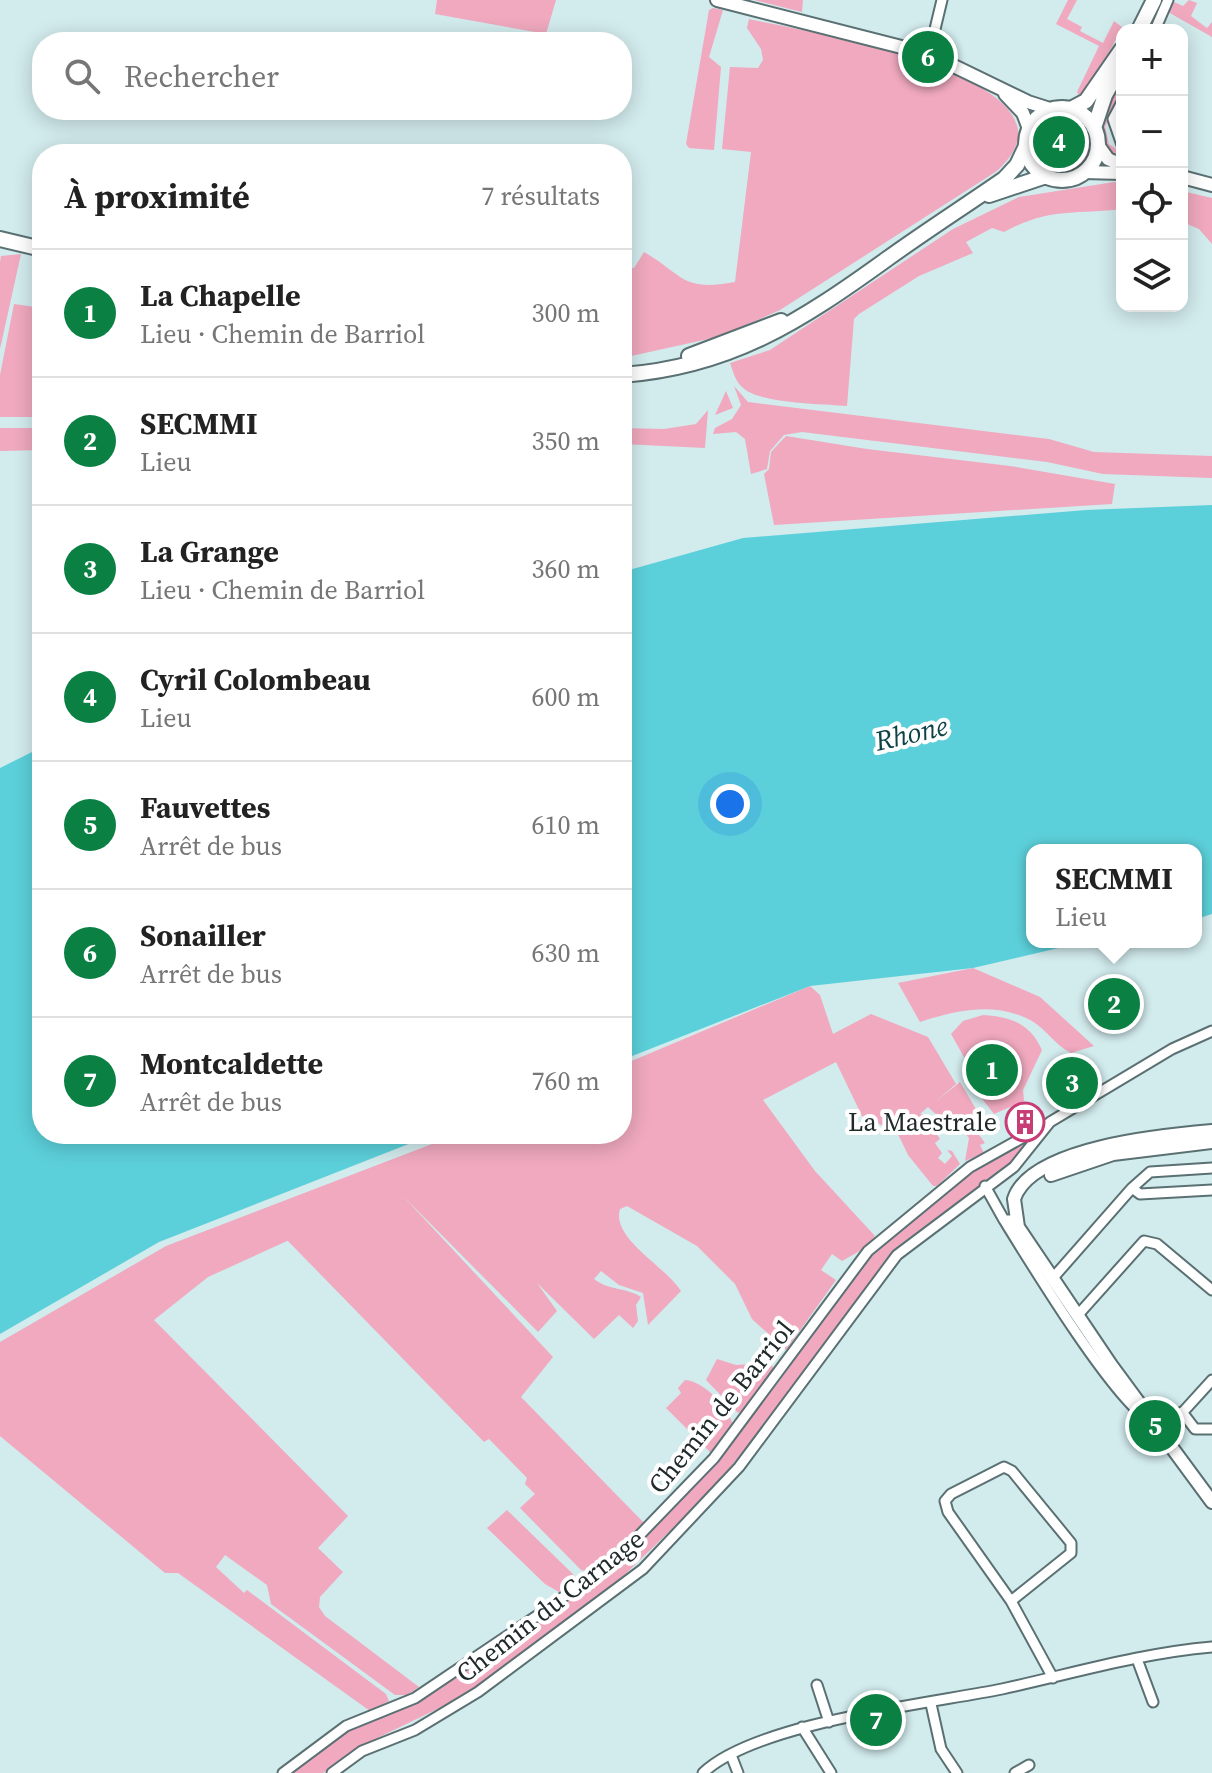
<!DOCTYPE html>
<html lang="fr">
<head>
<meta charset="utf-8">
<style>
	:root { --surface:#fff; --page:#f2f2f2; --text:#222; --muted:#767676; --line:#e0e0e0; --accent:#0b8043 }
	body { margin:0; font-family:"Source Serif 4",serif; background:var(--page); color:var(--text) }
	.controls { position:absolute; right:24px; top:24px; display:grid; overflow:hidden; border-radius:16px; box-shadow:0 4px 20px #0003 }
	.controls button { width:72px; height:72px; display:grid; place-items:center; padding:0; border:0; border-bottom:2px solid var(--line); background:var(--surface); color:var(--text); font:40px sans-serif }
	.you { position:absolute; left:730px; top:804px; width:28px; height:28px; margin:-20px; border:6px solid #fff; border-radius:50%; background:#1a73e8; box-shadow:0 0 0 12px #1a73e833 }
	.badge { display:grid; place-items:center; width:52px; height:52px; border-radius:50%; background:var(--accent); color:#fff; font-size:26px; font-weight:700 }
	.pin { position:absolute; translate:-50% -50%; border:4px solid #fff; box-shadow:0 2px 8px #0006 }
	.popup { position:absolute; left:1026px; top:844px; width:176px; height:104px; box-sizing:border-box; display:grid; place-content:center; border-radius:16px; background:var(--surface); filter:drop-shadow(0 2px 6px #0005); font-size:26px; white-space:nowrap; color:var(--muted) }
	.popup b { font-size:30px; color:var(--text) }
	.popup::after { content:''; position:absolute; left:50%; top:100%; margin-left:-16px; border:16px solid transparent; border-top-color:var(--surface) }
	.list { margin:0; padding:0; list-style:none }
	h2 { display:flex; justify-content:space-between; align-items:center; height:104px; margin:0; padding:0 32px; font-size:34px }
	h2 small { font-size:26px; font-weight:400; color:var(--muted) }
	.list li { display:grid; grid-template-columns:52px 1fr auto; gap:24px; align-items:center; box-sizing:border-box; height:128px; padding:0 32px; border-top:2px solid var(--line) }
	.list b { display:block; font-size:30px; white-space:nowrap }
	.list p { margin:0; font-size:26px; white-space:nowrap; color:var(--muted) }
	.list em { font-size:26px; font-style:normal; color:var(--muted) }
	.icon { flex:none; width:44px; height:44px; fill:none; stroke:currentColor; stroke-width:2; stroke-linecap:round; stroke-linejoin:round }
	.map { position:relative; flex:none; width:1212px; height:1773px; overflow:hidden }
	.search { position:absolute; background:var(--surface); box-shadow:0 4px 20px #0003; left:32px; top:32px; width:600px; height:88px; display:flex; align-items:center; gap:20px; box-sizing:border-box; padding:0 28px; border-radius:32px; color:var(--muted); font-size:30px }
	.panel { position:absolute; background:var(--surface); box-shadow:0 4px 20px #0003; left:32px; top:144px; width:600px; height:1000px; border-radius:32px }
	.map>svg:first-child { display:block }
</style>
</head>
<body>
<div class="map">
<svg width="1212" height="1773" viewBox="0 0 1212 1773">
	<rect width="100%" height="100%" fill="#d2ebed"/>
	<path fill="#f0a9bf" d="M437,0H556L546,34L435,14Z
		M754,0H803L802,12Z
		M1068,0H1077L1067,19L1082,27L1080,31L1103,43L1114,21L1122,27L1103,65L1079,96L1077,92L1099,46L1056,24Z
		M1189,0L1197,3L1191,16L1207,28L1212,22V37L1168,12L1174,2L1183,6Z
		M713,8L723,10L709,57L721,67L714,150L689,148L686,144L709,10Z
		M749,19C797,30 1100,78 997,171L780,310L722,336L622,358V266L634,268L644,252C684,275 681,292 735,282L751,152L722,149L730,67L758,68L763,60L761,49L747,28Z
		M1122,78V98L1105,126L1109,144L1122,153V160L1106,149L1101,124L1103,113Z
		M1033 144a29 29 0 1 1 58 0a29 29 0 1 1-58 0Z
		M1114,182L1122,183V209C1073,215 1050,207 1004,232L992,228L966,242L973,253L919,276L859,314L854,319L847,406C823,404 756,404 741,386C735,380 733,371 730,363L770,350L953,229L1019,197Z
		M1182,191L1212,198V244L1199,229L1182,222Z
		M21,254L0,349V262L1,256Z
		M14,304L42,308V417H0V375Z
		M734,386L748,402L1049,439L1094,452L1212,456V478L1103,474L1047,462L802,432L784,435L770,451L767,469L751,474L745,439L736,432L713,434L715,428L732,419L741,405Z
		M726,391L733,408L715,415Z
		M708,410L705,448L622,444V428L664,429L696,424Z
		M0,428H42V450L0,451Z
		M786,436L867,449L1010,466L1115,484L1112,504L774,525L764,474L769,469L771,452Z
		M973,968L1040,997L1094,1046L1071,1053C1055,1045 1047,1030 1032,1021C995,1001 957,1010 920,1022L898,983Z
		M810,986L820,995L833,1034L871,1014L928,1037L956,1084L935,1102L960,1082L983,1121L974,1128L985,1143L980,1145L984,1153L965,1161L969,1138L948,1114L942,1120L928,1107L920,1114L924,1115L940,1139L935,1143L942,1153L938,1158L945,1164L952,1156L947,1150L952,1151L960,1164L937,1186H933L908,1155L897,1132L862,1116L836,1062L763,1100L815,1171L875,1236L865,1248L842,1261L832,1254L821,1270L836,1280L786,1350L752,1319L735,1284L697,1246L627,1206L620,1209C611,1238 664,1265 681,1291L648,1325L643,1293L619,1285L601,1271L594,1279C609,1291 626,1287 641,1297L636,1305L638,1321L633,1328L619,1315L594,1339L537,1283L557,1311L538,1332L402,1195L553,1357L521,1397L645,1524L587,1571L581,1570L520,1508L535,1494L525,1484L527,1478L489,1439L484,1442L287,1240L340,1217L208,1277L154,1320L348,1516L318,1548L343,1572L320,1597L319,1607L325,1616L419,1687L407,1695H395L271,1604L267,1585L225,1555L216,1567L244,1593L247,1590L386,1694L389,1701L370,1711L178,1573H165L0,1436V1342L166,1246L458,1134H622V1065Z
		M983,1015C1011,1017 1030,1023 1042,1050L1023,1090L1024,1101L994,1114L977,1092L1004,1077L991,1053L969,1066L951,1034L963,1021Z
		M1024,1140L1027,1144L1022,1154L893,1253L779,1408L712,1490L610,1589L462,1697L367,1743L323,1773H289L346,1731L455,1676L665,1515L691,1489L778,1383L869,1254L967,1173Z
		M717,1359L736,1365L770,1363L774,1369L744,1411L738,1413L706,1380Z
		M685,1380C704,1381 731,1409 733,1427L712,1454L666,1408L681,1393L678,1388Z
		M507,1510L577,1578L559,1592L545,1584L487,1528Z"/>
	<path fill="#5cd0da" d="M1212,505V914L1196,919V850H1032V942H1084L973,968L810,986L622,1060V572L743,538L1086,510Z
		M42,747V1134H434L159,1242L0,1334V768Z"/>
	<g fill="none" stroke-linecap="round" stroke-linejoin="round">
		<g stroke="#5a7072" stroke-width="13">
			<path id="street" d="M1155,30L1168,0
				M929,54L942,0
				M1122,102L1113,119L1122,145
				M1212,1168L1150,1172L1132,1188L1140,1194L1212,1190
				M985,1186L1004,1220H1010
				M1004,1220C1030,1262 1112,1397 1149,1420
				M1052,1279L1132,1188
				M1077,1316L1144,1241L1157,1244L1212,1290
				M1182,1412L1195,1429H1212
				M1162,1435L1212,1380
				M1011,1601L1071,1553V1543L1012,1471L1004,1467L951,1494L945,1501L948,1512L1011,1601L1053,1678
				M1137,1659L1153,1702
				M817,1685L829,1722
				M931,1704L941,1749L957,1773
				M802,1727L831,1773
				M731,1755L738,1773
				M283,1773L346,1726L415,1698L553,1605L631,1544L714,1458L868,1251L970,1167L1047,1124
				M332,1773L362,1751L415,1730L478,1692L643,1569L739,1467L897,1255L1014,1167L1050,1122L1172,1049L1212,1031
				M703,1773C755,1723 927,1704 1002,1689C1071,1674 1141,1653 1212,1647
				M1015,1773L1029,1765"/>
		</g>
		<g stroke="#5a7072" stroke-width="16">
			<path id="secondary" d="M717,0L929,54L1028,102L1053,110
				M1005,94L1023,113L1029,129
				M1098,145L1108,159L1122,165
				M1084,172L1122,173
				M1182,177L1212,185
				M1212,1131C1165,1135 1031,1147 1014,1199L1018,1227L1111,1365L1212,1502
				M1051,1175L1113,1154L1212,1142"/>
		</g>
		<g stroke="#5a7072" stroke-width="18">
			<path id="primary" d="M1139,30L1154,0
				M1026 144a36 36 0 1 1 72 0a36 36 0 1 1-72 0Z
				M1071,109L1086,101L1122,49
				M1094,128L1105,95L1119,70
				M989,195L1046,176
				M0,239L42,249
				M689,356L781,321
				M622,375C731,367 801,321 887,259C926,231 965,206 1004,179L1017,165L1026,146"/>
		</g>
		<use href="#street" stroke="#fff" stroke-width="9"/>
		<use href="#secondary" stroke="#fff" stroke-width="12"/>
		<use href="#primary" stroke="#fff" stroke-width="14"/>
	</g>
	<defs>
		<g id="building-ring" transform="scale(2)"><circle r="9.5" fill="#fff" stroke="#c73e77" stroke-width="1.5"/><path d="M-4-6H4V6H1V3H-1V6H-4ZM-2.5-4.3h1.7v1.8h-1.7ZM.8-4.3h1.7v1.8H.8ZM-2.5-1h1.7V.8h-1.7ZM.8-1h1.7V.8H.8Z" fill="#c73e77"/></g>
	</defs>
	<g fill-rule="evenodd">
		<use href="#building-ring" x="1025" y="1122"/>
	</g>
	<g text-anchor="middle" stroke-width="8" stroke-linejoin="round" paint-order="stroke">
		<g font-size="26" fill="#212a2b" stroke="#fff" text-anchor="end">
			<text x="997" y="1131">La Maestrale</text>
		</g>
		<g font-size="26" fill="#212a2b" stroke="#fff">
			<text transform="translate(721 1407) rotate(-51)" y="9">Chemin de Barriol</text>
			<text transform="translate(550 1606) rotate(-38)" y="9">Chemin du Carnage</text>
		</g>
		<g font-size="28" font-style="italic" fill="#0d4347" stroke="#fff">
			<text transform="translate(911 733) rotate(-13)" y="10">Rhone</text>
		</g>
	</g>
</svg>
<div class="controls">
<button>+</button>
<button>−</button>
<button><svg class="icon" aria-label="locate" viewBox="0 0 24 24"><circle cx="12" cy="12" r="6"/><path d="M12 2v4M12 18v4M2 12h4M18 12h4"/></svg></button>
<button><svg class="icon" aria-label="layers" viewBox="0 0 24 24"><path d="M12 4l9 5-9 5-9-5zM3 14l9 5 9-5"/></svg></button>
</div>
<div class="you"></div>
<div class="pin badge" style="left:992px;top:1070px">1</div>
<div class="pin badge" style="left:1114px;top:1004px">2</div>
<div class="popup"><b>SECMMI</b>Lieu</div>
<div class="pin badge" style="left:1072px;top:1083px">3</div>
<div class="pin badge" style="left:1059px;top:142px">4</div>
<div class="pin badge" style="left:1155px;top:1426px">5</div>
<div class="pin badge" style="left:928px;top:57px">6</div>
<div class="pin badge" style="left:876px;top:1720px">7</div>
<div class="search"><svg class="icon" aria-label="search" viewBox="0 0 24 24"><circle cx="10" cy="10" r="6"/><path d="M15 15l6 6"/></svg>Rechercher</div>
<section class="panel">
<h2>À proximité<small>7 résultats</small></h2>
<ul class="list">
<li><span class="badge">1</span><div><b>La Chapelle</b><p>Lieu · Chemin de Barriol</p></div><em>300 m</em></li>
<li><span class="badge">2</span><div><b>SECMMI</b><p>Lieu</p></div><em>350 m</em></li>
<li><span class="badge">3</span><div><b>La Grange</b><p>Lieu · Chemin de Barriol</p></div><em>360 m</em></li>
<li><span class="badge">4</span><div><b>Cyril Colombeau</b><p>Lieu</p></div><em>600 m</em></li>
<li><span class="badge">5</span><div><b>Fauvettes</b><p>Arrêt de bus</p></div><em>610 m</em></li>
<li><span class="badge">6</span><div><b>Sonailler</b><p>Arrêt de bus</p></div><em>630 m</em></li>
<li><span class="badge">7</span><div><b>Montcaldette</b><p>Arrêt de bus</p></div><em>760 m</em></li>
</ul>
</section>
</div>
</body>
</html>
